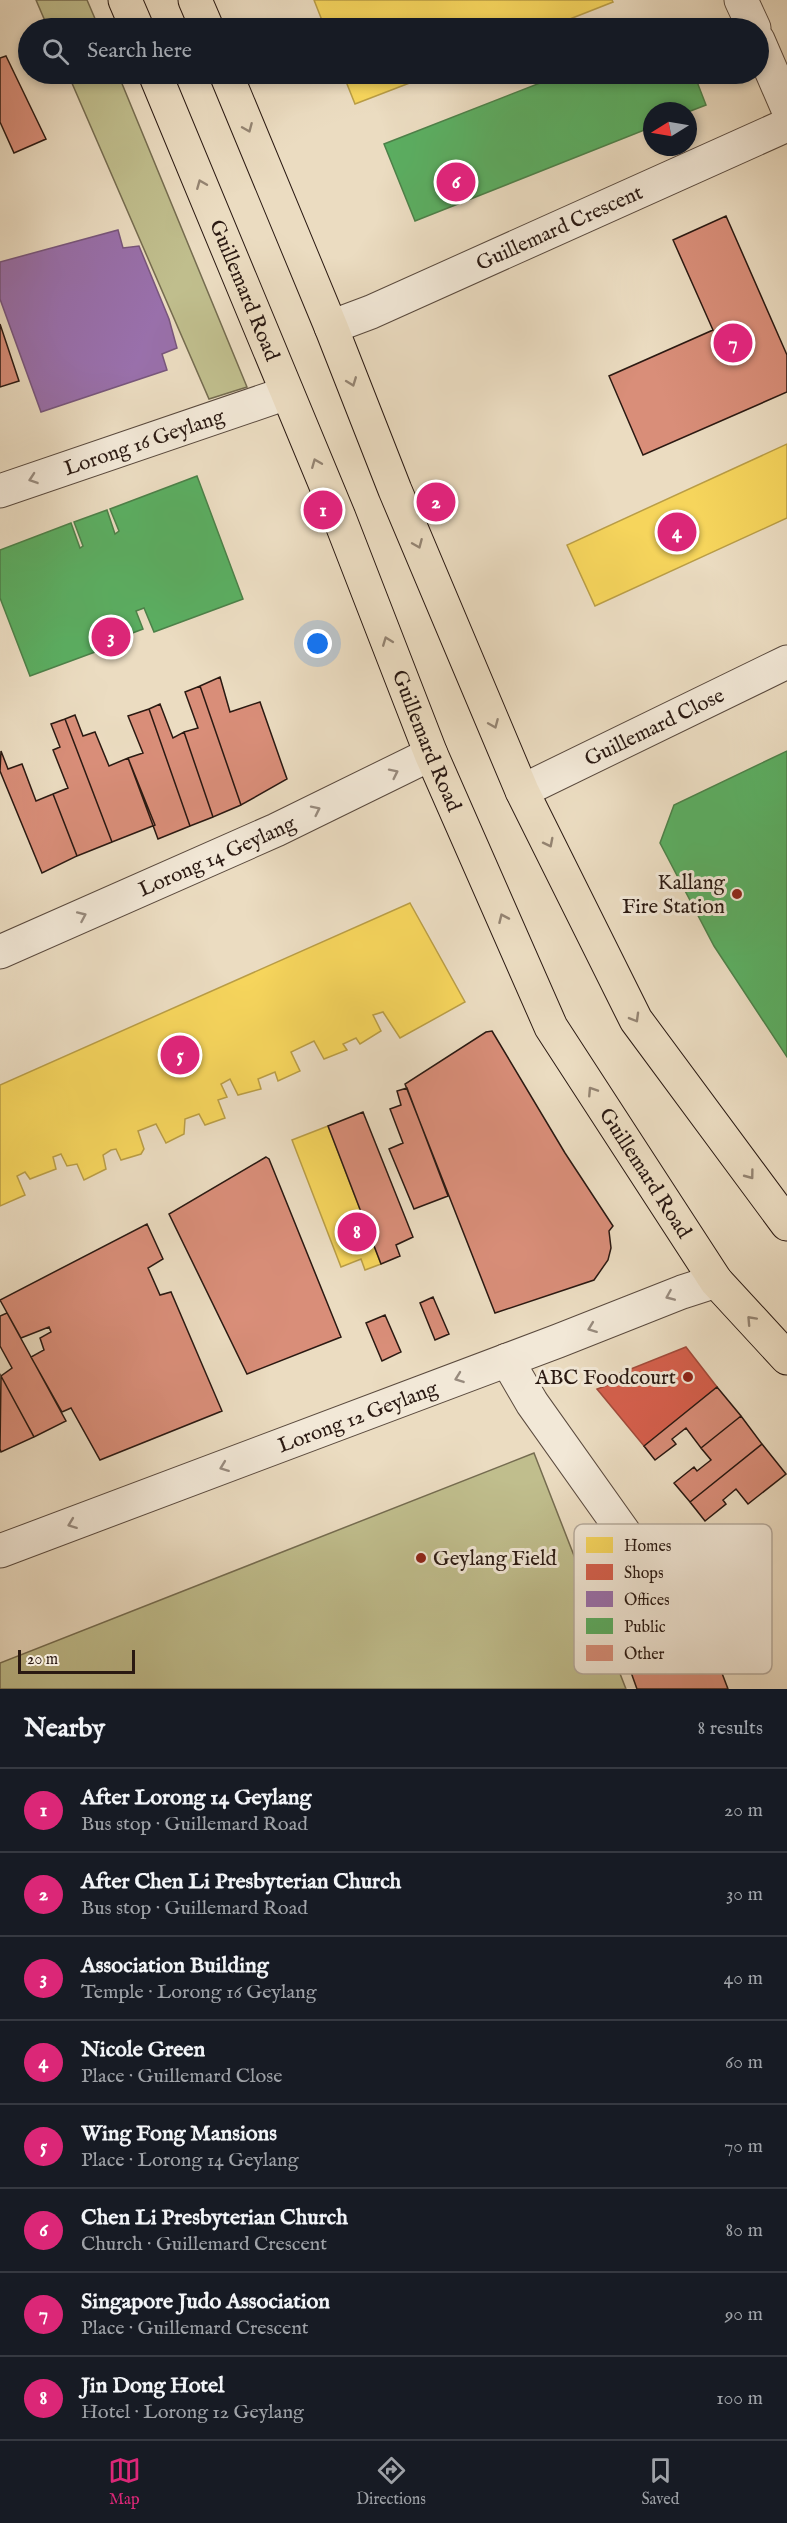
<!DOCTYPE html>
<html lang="en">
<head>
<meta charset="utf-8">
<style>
	:root { --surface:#171b24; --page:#242831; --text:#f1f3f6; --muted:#9ea1a6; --line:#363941; --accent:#db2777 }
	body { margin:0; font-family:"IM FELL English",serif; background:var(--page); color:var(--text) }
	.compass { position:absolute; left:643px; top:102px; width:54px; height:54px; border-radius:50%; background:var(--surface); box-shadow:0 3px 9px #0003; rotate:259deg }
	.scale { position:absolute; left:18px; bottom:15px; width:117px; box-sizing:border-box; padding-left:6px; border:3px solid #2a1912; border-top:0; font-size:16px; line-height:21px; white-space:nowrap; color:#2a1912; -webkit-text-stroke:4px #f2e8d7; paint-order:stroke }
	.you { position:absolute; left:318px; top:644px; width:21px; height:21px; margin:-15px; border:4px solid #fff; border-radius:50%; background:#1a73e8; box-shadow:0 0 0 9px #1a73e833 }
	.badge { display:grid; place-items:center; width:39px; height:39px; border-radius:50%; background:var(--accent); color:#fff; font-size:20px; font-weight:700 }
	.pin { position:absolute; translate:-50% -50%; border:3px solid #fff; box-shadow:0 2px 6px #0006 }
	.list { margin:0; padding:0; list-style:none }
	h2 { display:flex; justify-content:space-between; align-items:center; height:78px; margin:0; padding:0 24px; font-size:26px }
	h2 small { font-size:20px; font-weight:400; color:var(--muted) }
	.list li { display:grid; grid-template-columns:39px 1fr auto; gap:18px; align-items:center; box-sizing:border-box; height:84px; padding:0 24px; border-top:2px solid var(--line) }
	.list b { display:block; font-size:22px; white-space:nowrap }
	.list p { margin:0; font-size:20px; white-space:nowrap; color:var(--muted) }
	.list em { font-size:20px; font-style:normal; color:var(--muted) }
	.icon { flex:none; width:33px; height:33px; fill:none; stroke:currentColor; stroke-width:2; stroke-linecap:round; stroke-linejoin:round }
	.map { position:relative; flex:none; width:787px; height:1689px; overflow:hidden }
	.search { position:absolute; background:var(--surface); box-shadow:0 3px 9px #0003; left:18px; right:18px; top:18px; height:66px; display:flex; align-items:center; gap:15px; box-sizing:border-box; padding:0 21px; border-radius:33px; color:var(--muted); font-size:22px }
	.sheet { height:750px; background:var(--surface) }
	nav { display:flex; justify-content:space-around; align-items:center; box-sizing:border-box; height:84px; border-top:2px solid var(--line); background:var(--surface); font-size:16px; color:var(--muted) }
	nav a { display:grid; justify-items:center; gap:3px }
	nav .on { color:var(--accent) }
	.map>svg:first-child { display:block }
</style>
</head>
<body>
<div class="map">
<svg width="787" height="1689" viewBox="0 0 787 1689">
	<rect width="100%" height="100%" fill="#ebdcc1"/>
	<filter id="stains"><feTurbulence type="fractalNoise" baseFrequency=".00333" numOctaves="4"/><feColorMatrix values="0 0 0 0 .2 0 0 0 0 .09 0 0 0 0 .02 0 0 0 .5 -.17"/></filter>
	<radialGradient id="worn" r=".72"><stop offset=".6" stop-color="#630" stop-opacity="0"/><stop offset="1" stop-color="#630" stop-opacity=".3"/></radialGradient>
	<path fill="#c0be8d" stroke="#756c50" stroke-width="1.5" d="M36,0H87L99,28H48Z
		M68,74H118L247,387L209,399Z
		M534,1453L626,1689H0V1663Z"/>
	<path fill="#f6d55c" stroke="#b99d46" stroke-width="1.5" d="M314,0H612L613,2L547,28H325Z
		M343,74H433L355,104Z
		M787,444V518L595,606L567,545Z
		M410,903L465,1002L400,1038L383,1012L373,1015L381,1031L360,1044L356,1038L343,1044L347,1050L324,1059L314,1041L291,1052L300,1071L278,1081L275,1072L258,1079L261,1089L238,1095L230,1079L221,1084L227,1097L218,1100L225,1118L205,1125L199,1114L185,1119L184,1134L166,1143L156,1124L138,1131L144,1149L141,1154L121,1160L116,1149L111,1150L103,1155L106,1169L84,1180L77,1164L67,1166L61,1154L53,1157L56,1169L30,1179L25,1172L17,1176L25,1195L0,1206V1085Z
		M328,1126L381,1264L365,1270L361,1259L341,1267L292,1140Z"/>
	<path fill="#d6604d" stroke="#a24b3b" stroke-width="1.5" d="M686,1347L717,1387L644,1446L597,1389L622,1380L618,1374Z"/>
	<path fill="#9970ab" stroke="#78567d" stroke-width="1.5" d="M118,230L123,248L139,246L169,319L177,348L162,354L167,370L41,412L0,299V262Z"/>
	<path fill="#5aae61" stroke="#4c8149" stroke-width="1.5" d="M563,74H694L706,105L688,112L652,111V127L415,221L384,144Z
		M197,476L243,599L154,632L144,608L136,611L143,629L122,637L115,620L106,623L114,645L30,676L0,598V550L71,523L80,548L83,546L74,522L107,510L115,534L119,531L110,509Z
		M787,751V1057L714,946L660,843L674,805Z"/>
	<path fill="#d98e79" stroke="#2a1912" stroke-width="1.5" d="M6,56L46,139L14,153L0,122V58Z
		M726,216L787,355V392L643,455L609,376L713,330L673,240Z
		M0,324L19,381L0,387Z
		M220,677L230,712L260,702L287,779L241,805L200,686Z
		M200,686L241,805L213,817L184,732L198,728L185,692Z
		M160,704L173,738L184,732L213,817L190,826L149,709Z
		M149,709L190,826L158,839L128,758L143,753L128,716Z
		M75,715L83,736L95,732L109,766L128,758L155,825L112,842L65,719Z
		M65,719L112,842L77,856L53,794L68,788L53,750L60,747L51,724Z
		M1,751L8,769L22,764L36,801L53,794L77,856L42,873L0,771Z
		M492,1031L565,1153L613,1226L609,1231L611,1248L608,1260L594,1280L495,1313L405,1084L486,1032Z
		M407,1088L448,1196L414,1209L389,1149L403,1143L390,1109L401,1105L397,1091Z
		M363,1112L413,1237L396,1245L400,1256L381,1264L328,1126Z
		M266,1157L269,1159L341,1337L247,1374L169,1214Z
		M147,1224L163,1259L148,1268L160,1295L171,1292L222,1411L100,1460L71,1408L62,1412L31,1357L44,1350L40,1338L51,1332L49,1327L21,1338L0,1300Z
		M433,1297L449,1334L435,1340L420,1303Z
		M7,1313L66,1421L34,1437L1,1376L12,1368L0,1346V1316Z
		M385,1315L401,1352L382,1361L366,1323Z
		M1,1376L34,1437L1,1452L0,1449Z
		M717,1387L741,1416L701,1448L686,1428L672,1439L676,1444L655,1460L644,1446Z
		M741,1416L762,1444L690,1502L674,1483L694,1467L697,1471L711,1460L701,1448Z
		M762,1444L786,1474L748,1504L736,1489L723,1500L726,1504L705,1521L690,1502Z
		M701,1649L709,1672L720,1668L728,1689H637L628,1664L643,1658L647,1670Z"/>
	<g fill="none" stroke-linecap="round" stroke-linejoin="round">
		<g stroke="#5a4a3e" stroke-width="35">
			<g id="minor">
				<path d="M741,0L754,28"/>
				<path d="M758,40L787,107"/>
				<path id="s1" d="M331,327L371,312L787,125"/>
				<path id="s2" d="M0,491L287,393"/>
				<path id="s3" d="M522,791L787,662"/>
				<path id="s4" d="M0,952L276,830L431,754"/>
				<path d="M507,1360L532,1403L684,1617"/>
				<path id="s5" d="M0,1551L558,1341L682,1292L716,1281"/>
			</g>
		</g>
		<g stroke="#2a1912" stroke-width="35">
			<g id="major">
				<path d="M125,0L137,28"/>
				<path d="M195,0L207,28"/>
				<path id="s6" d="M155,74L339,517L431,754L551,1027L716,1281L787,1358"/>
				<path d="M226,74L331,327L395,490L522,791L636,1020L787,1224"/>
			</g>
		</g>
		<use href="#minor" stroke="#f2e8d7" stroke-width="33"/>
		<use href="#major" stroke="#ebdcc1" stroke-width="33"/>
	</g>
	<defs><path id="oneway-chevron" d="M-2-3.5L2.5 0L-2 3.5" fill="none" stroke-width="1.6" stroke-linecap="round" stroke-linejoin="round" transform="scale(1.5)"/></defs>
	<g stroke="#948472">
		<use href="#oneway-chevron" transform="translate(248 128) rotate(67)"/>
		<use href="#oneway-chevron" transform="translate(201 184) rotate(-112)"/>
		<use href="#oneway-chevron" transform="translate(352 382) rotate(69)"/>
		<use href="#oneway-chevron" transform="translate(316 463) rotate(-112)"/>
		<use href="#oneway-chevron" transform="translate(418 544) rotate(67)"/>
		<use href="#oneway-chevron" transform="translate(387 641) rotate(-111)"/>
		<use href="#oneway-chevron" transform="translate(494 724) rotate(67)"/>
		<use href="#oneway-chevron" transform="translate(549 843) rotate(63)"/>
		<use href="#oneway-chevron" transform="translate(503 918) rotate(-114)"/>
		<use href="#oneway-chevron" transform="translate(635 1018) rotate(60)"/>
		<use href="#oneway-chevron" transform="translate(592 1091) rotate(-123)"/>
		<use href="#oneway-chevron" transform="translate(750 1175) rotate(53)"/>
		<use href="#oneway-chevron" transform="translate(751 1320) rotate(-133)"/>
	</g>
	<g stroke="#988b7e">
		<use href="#oneway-chevron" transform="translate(33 479) rotate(161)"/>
		<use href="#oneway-chevron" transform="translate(394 773) rotate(-26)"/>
		<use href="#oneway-chevron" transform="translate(316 810) rotate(-26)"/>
		<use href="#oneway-chevron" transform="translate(82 916) rotate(-24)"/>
		<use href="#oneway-chevron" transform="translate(670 1296) rotate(157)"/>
		<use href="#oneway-chevron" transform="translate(592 1328) rotate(159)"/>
		<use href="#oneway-chevron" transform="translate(459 1378) rotate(160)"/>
		<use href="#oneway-chevron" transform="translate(224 1467) rotate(159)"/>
		<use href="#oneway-chevron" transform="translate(72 1524) rotate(159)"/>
	</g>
	<g fill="#8f2418" stroke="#f2e8d7" stroke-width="2">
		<circle cx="737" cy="894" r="6"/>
		<circle cx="688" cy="1377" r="6"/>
		<circle cx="421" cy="1558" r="6"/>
	</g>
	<g text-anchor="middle" stroke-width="6" stroke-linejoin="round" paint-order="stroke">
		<g font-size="21" fill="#2a1912" stroke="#f2e8d7">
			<text dy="7" stroke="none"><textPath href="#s1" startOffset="249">Guillemard Crescent</textPath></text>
			<text dy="7" stroke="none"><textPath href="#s6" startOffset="234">Guillemard Road</textPath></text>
			<text dy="7" stroke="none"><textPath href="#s2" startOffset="152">Lorong 16 Geylang</textPath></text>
			<text dy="7" stroke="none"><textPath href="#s3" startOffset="147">Guillemard Close</textPath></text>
			<text dy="7" stroke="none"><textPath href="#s6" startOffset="720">Guillemard Road</textPath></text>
			<text dy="7" stroke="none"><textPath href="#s4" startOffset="237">Lorong 14 Geylang</textPath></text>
			<text dy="7" stroke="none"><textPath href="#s6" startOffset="1206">Guillemard Road</textPath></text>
			<text dy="7" stroke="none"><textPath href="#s5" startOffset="382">Lorong 12 Geylang</textPath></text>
		</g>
		<g font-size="21" fill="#2a1912" stroke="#f2e8d7" text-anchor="end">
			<text x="725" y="889">Kallang<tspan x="725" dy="24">Fire Station</tspan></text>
			<text x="676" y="1384">ABC Foodcourt</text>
			<text x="433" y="1565" text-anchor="start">Geylang Field</text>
		</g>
	</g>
	<rect x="574" y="1524" width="198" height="150" rx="9" fill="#f2e8d7" stroke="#b6aa9c" stroke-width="1.5"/>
	<rect x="586" y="1537" width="27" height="16" fill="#f6d55c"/>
	<rect x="586" y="1564" width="27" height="16" fill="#d6604d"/>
	<rect x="586" y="1591" width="27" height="16" fill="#9970ab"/>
	<rect x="586" y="1618" width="27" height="16" fill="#5aae61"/>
	<rect x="586" y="1645" width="27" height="16" fill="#d98e79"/>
	<g font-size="16" fill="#2a1912">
		<text x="624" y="1551">Homes</text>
		<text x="624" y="1578">Shops</text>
		<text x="624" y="1605">Offices</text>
		<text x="624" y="1632">Public</text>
		<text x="624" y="1659">Other</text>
	</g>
	<rect width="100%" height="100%" filter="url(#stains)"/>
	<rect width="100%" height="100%" fill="url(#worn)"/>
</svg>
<svg class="compass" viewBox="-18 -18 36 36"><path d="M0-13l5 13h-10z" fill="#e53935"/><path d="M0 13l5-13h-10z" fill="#9ea1a6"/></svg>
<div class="scale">20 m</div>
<div class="you"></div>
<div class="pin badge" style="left:323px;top:510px">1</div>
<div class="pin badge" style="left:436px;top:502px">2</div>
<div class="pin badge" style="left:111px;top:637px">3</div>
<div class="pin badge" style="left:677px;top:532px">4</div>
<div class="pin badge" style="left:180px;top:1055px">5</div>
<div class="pin badge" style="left:456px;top:182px">6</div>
<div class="pin badge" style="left:733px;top:343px">7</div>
<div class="pin badge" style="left:357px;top:1232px">8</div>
<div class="search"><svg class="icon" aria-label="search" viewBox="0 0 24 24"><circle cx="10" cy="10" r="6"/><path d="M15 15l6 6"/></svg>Search here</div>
</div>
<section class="sheet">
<h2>Nearby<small>8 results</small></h2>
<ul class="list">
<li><span class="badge">1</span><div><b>After Lorong 14 Geylang</b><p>Bus stop · Guillemard Road</p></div><em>20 m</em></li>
<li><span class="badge">2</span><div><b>After Chen Li Presbyterian Church</b><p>Bus stop · Guillemard Road</p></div><em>30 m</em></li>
<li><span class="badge">3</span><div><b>Association Building</b><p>Temple · Lorong 16 Geylang</p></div><em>40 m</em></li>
<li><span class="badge">4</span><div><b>Nicole Green</b><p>Place · Guillemard Close</p></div><em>60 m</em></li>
<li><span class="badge">5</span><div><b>Wing Fong Mansions</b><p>Place · Lorong 14 Geylang</p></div><em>70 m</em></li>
<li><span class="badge">6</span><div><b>Chen Li Presbyterian Church</b><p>Church · Guillemard Crescent</p></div><em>80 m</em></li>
<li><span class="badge">7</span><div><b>Singapore Judo Association</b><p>Place · Guillemard Crescent</p></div><em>90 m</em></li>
<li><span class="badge">8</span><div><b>Jin Dong Hotel</b><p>Hotel · Lorong 12 Geylang</p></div><em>100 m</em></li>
</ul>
</section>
<nav>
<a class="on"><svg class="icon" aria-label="map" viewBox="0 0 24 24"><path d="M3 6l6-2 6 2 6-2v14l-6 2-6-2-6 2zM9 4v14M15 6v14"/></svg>Map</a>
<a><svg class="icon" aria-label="directions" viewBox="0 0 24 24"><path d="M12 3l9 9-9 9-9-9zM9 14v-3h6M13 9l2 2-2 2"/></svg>Directions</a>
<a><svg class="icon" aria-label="saved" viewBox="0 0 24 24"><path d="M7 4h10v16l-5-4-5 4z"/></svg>Saved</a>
</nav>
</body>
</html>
